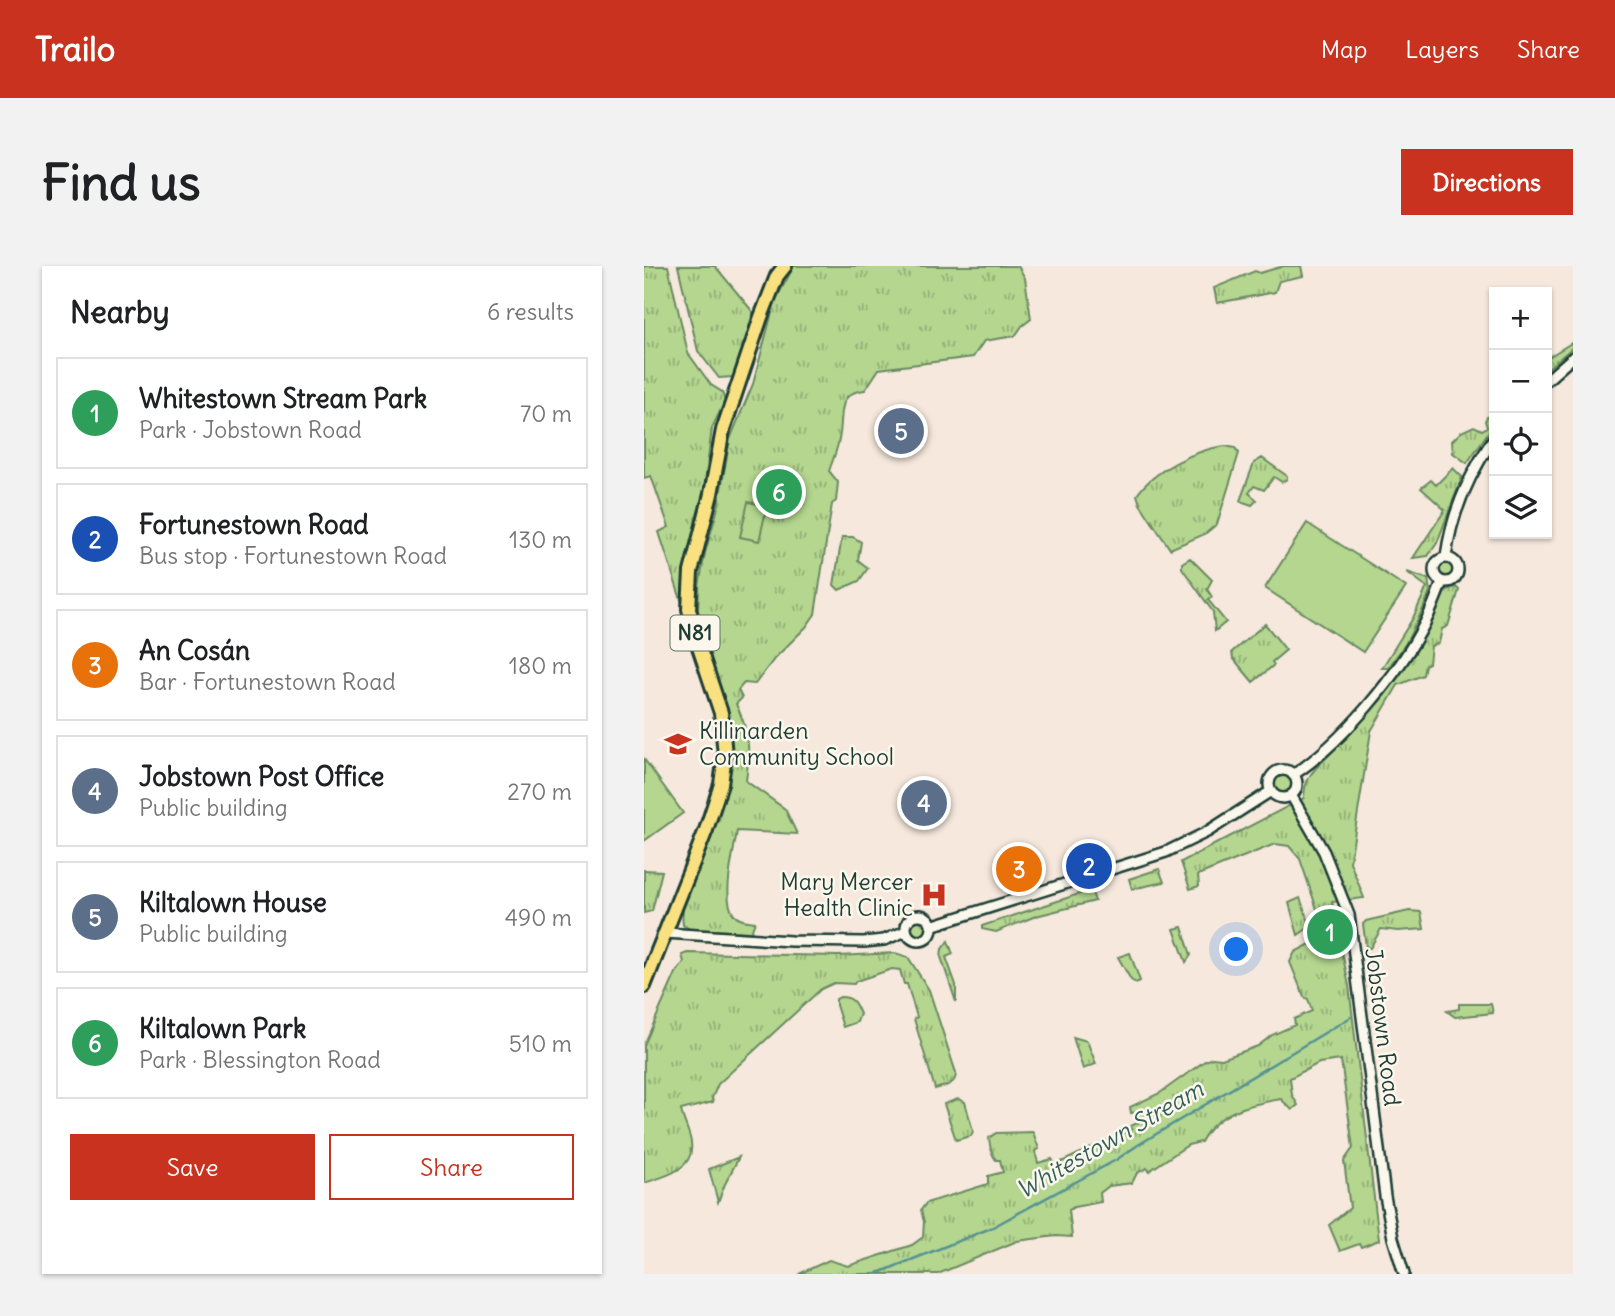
<!DOCTYPE html>
<html lang="en">
<head>
<meta charset="utf-8">
<style>
	:root { --surface:#fff; --page:#f2f2f2; --text:#202124; --muted:#757577; --line:#e0e0e0; --accent:#c8321e }
	body { margin:0; font-family:Delius,sans-serif; background:var(--page); color:var(--text) }
	.controls { position:absolute; right:21px; top:21px; display:grid; overflow:hidden; border-radius:0px; box-shadow:0 2px 5px #0004 }
	.controls button { width:63px; height:63px; display:grid; place-items:center; padding:0; border:0; border-bottom:2px solid var(--line); background:var(--surface); color:var(--text); font:35px sans-serif }
	.you { position:absolute; left:593px; top:684px; width:24px; height:24px; margin:-18px; border:5px solid #fff; border-radius:50%; background:#1a73e8; box-shadow:0 0 0 10px #1a73e833 }
	.badge { display:grid; place-items:center; width:46px; height:46px; border-radius:50%; background:var(--accent); color:#fff; font-size:23px; font-weight:700 }
	.pin { position:absolute; translate:-50% -50%; border:4px solid #fff; box-shadow:0 2px 7px #0006 }
	.list { margin:0; padding:0; list-style:none }
	h2 { display:flex; justify-content:space-between; align-items:center; height:91px; margin:0; padding:0 28px; font-size:30px }
	h2 small { font-size:23px; font-weight:400; color:var(--muted) }
	.list li { display:grid; grid-template-columns:46px 1fr auto; gap:21px; align-items:center; box-sizing:border-box; height:112px; margin:0 14px 14px; padding:0 14px; border:2px solid var(--line); border-radius:0px }
	.list b { display:block; font-size:26px; white-space:nowrap }
	.list p { margin:0; font-size:23px; white-space:nowrap; color:var(--muted) }
	.list em { font-size:23px; font-style:normal; color:var(--muted) }
	.actions { display:flex; gap:14px; padding:21px 28px }
	.actions a { flex:1; padding:16px 0; border:2px solid var(--accent); border-radius:0px; text-align:center; font-size:24px; color:var(--accent) }
	.actions .main { background:var(--accent); color:#fff }
	.icon { flex:none; width:38px; height:38px; fill:none; stroke:currentColor; stroke-width:2; stroke-linecap:round; stroke-linejoin:round }
	.map { position:relative; flex:none; width:929px; height:1008px; overflow:hidden; border-radius:0px }
	header { display:flex; align-items:center; gap:42px; box-sizing:border-box; height:98px; padding:0 35px; background:var(--accent); color:#fff }
	header strong { font-size:33px }
	nav { display:flex; gap:38px; margin-inline-start:auto; font-size:24px }
	.intro { display:flex; align-items:center; justify-content:space-between; box-sizing:border-box; height:168px; padding:0 42px }
	h1 { margin:0; font-size:49px }
	.button { padding:18px 32px; border-radius:0px; background:var(--accent); color:#fff; font-size:24px; font-weight:700 }
	main { display:flex; gap:42px; padding:0 42px }
	aside { flex:1; background:var(--surface); border-radius:0px; box-shadow:0 2px 5px #0004 }
	.map>svg:first-child { display:block }
</style>
</head>
<body>
<header>
<strong>Trailo</strong>
<nav><a>Map</a><a>Layers</a><a>Share</a></nav>
</header>
<div class="intro"><h1>Find us</h1><a class="button">Directions</a></div>
<main>
<aside>
<h2>Nearby<small>6 results</small></h2>
<ul class="list">
<li><span class="badge" style="background:#2e9e5b">1</span><div><b>Whitestown Stream Park</b><p>Park · Jobstown Road</p></div><em>70 m</em></li>
<li><span class="badge" style="background:#1a4fb4">2</span><div><b>Fortunestown Road</b><p>Bus stop · Fortunestown Road</p></div><em>130 m</em></li>
<li><span class="badge" style="background:#e8710a">3</span><div><b>An Cosán</b><p>Bar · Fortunestown Road</p></div><em>180 m</em></li>
<li><span class="badge" style="background:#5c6f8a">4</span><div><b>Jobstown Post Office</b><p>Public building</p></div><em>270 m</em></li>
<li><span class="badge" style="background:#5c6f8a">5</span><div><b>Kiltalown House</b><p>Public building</p></div><em>490 m</em></li>
<li><span class="badge" style="background:#2e9e5b">6</span><div><b>Kiltalown Park</b><p>Park · Blessington Road</p></div><em>510 m</em></li>
</ul>
<div class="actions"><a class="main">Save</a><a>Share</a></div>
</aside>
<div class="map">
<svg width="929" height="1008" viewBox="0 0 929 1008">
	<defs>
		<pattern id="grass-tufts" width="24" height="20" patternUnits="userSpaceOnUse" patternTransform="scale(1.75)"><rect width="24" height="20" fill="#b4d68f"/><path d="M3 7l-1-3M5 7V3M7 7l1-3M15 17l-1-3M17 17v-4M19 17l1-3" fill="none" stroke="#92af76"/></pattern>
	</defs>
	<rect width="100%" height="100%" fill="#f6e8dc"/>
	<filter id="ink" filterUnits="userSpaceOnUse"><feTurbulence type="fractalNoise" baseFrequency=".0143" numOctaves="2"/><feDisplacementMap in="SourceGraphic" scale="14" xChannelSelector="R" yChannelSelector="G"/><feConvolveMatrix kernelMatrix="1 2 1 2 8 2 1 2 1" color-interpolation-filters="sRGB"/></filter>
	<g filter="url(#ink)">
		<path fill="url(#grass-tufts)" stroke="#6a8a62" stroke-width="2" d="M0,0H24L44,87L67,119L78,126L81,135L68,162L59,232L39,312L38,337L15,266L25,261L7,210L0,212Z
			M34,0H71L109,46L96,96L89,111L75,112L54,85Z
			M150,0H374L381,12L387,53L378,60L371,70L340,75L329,91L235,103L221,124C193,126 199,148 196,167C195,180 189,193 185,205L194,216L192,235L188,238L171,348L162,361L131,392L111,418L100,417L94,424L98,432L92,438C106,467 106,484 102,515L141,543L153,568L93,565C90,586 77,633 90,649C95,655 104,655 111,656L107,666L46,663L39,659C34,625 62,581 74,548C79,536 81,523 84,511L86,510V454L60,375L54,344L55,320L61,287L73,245L86,173L109,118L131,35Z
			M640,0H657L659,10L635,15L631,26L573,37L570,22L611,5L616,7Z
			M929,76V81L903,103V92Z
			M850,149V158L823,197L809,187L808,175L817,166L830,160L838,164L843,161L841,155L843,151Z
			M581,180L591,182L595,187L573,258L561,268L526,283L496,238L493,229C509,205 552,183 581,180Z
			M618,192L643,210V213L638,216L630,211L620,224L610,220L605,227L613,234L608,239L596,235L610,197Z
			M809,202L818,211L793,277L784,290L769,292L801,244L777,222L787,214L792,219Z
			M198,271H209L217,276L214,294L224,302L215,315L195,324L190,319Z
			M546,292L568,314L563,323L568,331L564,334L582,356L571,365L569,346L538,302V297Z
			M794 304a8 8 0 1 1 16 0a8 8 0 1 1-16 0Z
			M763,306L784,313L786,325L779,343L762,377L744,402H738L769,352L783,321Z
			M812,321L815,324L804,360L798,363L795,377L787,380L785,397L781,399L779,409L754,419L727,465L706,596L720,632L688,636L705,720L735,974L717,981L715,978L696,985L685,959L706,942L700,895L709,882L697,794L675,797L646,812L648,829L654,839L648,844L637,833C606,838 573,845 557,876L544,879L505,905L503,902L493,907L488,917L465,920L456,927L457,936L430,941L425,944L428,971L412,970L373,975L294,1008H155L185,994L204,1000L268,979L279,971L280,956L277,944L282,937L344,918V910L359,906L356,894H352C347,888 346,880 345,872L352,867L389,866L395,883L391,885L394,897L408,893L411,899L488,863L487,860L497,855L493,846L487,847L486,841L516,827L561,795L568,792L578,793L614,780L628,769L651,759L650,753L668,745L664,733L660,731L646,696L651,686L674,674L678,658L656,593L645,580L631,578L554,609L555,620L546,623L537,596L660,532C660,508 675,500 690,484C738,434 773,387 802,324Z
			M621,358L642,384L628,396L630,399L609,416L589,392L588,386Z
			M629 518a10 10 0 1 1 20 0a10 10 0 1 1-20 0Z
			M515,603L520,616L488,623L485,613Z
			M0,604L18,605L8,645L0,647Z
			M447,624L451,635L392,650L352,666L338,663V660Z
			M656,632L665,656L664,662L654,669L645,637Z
			M765,645L777,646L780,663L754,665L737,663L726,682L722,681L719,658L722,655Z
			M266 662a9 9 0 1 1 18 0a9 9 0 1 1-18 0Z
			M538,661L547,689L542,696L530,663Z
			M304,675L309,688L302,691L312,719V736L297,691L298,683Z
			M43,687L194,690L251,687L264,691L285,724L312,807C312,819 301,820 291,823L270,753L273,751L263,718H260L256,704L248,703L212,715L210,718L190,717L177,723L74,818L68,832L69,836L37,844C39,855 46,866 47,877C51,904 19,911 0,917V779L32,707L40,696L38,689Z
			M486,687L496,715L492,717L487,714L474,691Z
			M196,731C209,731 211,736 216,748L213,756L199,761L192,739V733Z
			M815,738H847L849,747L811,751L803,745L815,743Z
			M429,771L443,775L452,798L439,803Z
			M314,833L321,836L329,865L327,870L312,874L300,838Z
			M95,891L81,918L74,936L65,903Z"/>
		<path fill="#b4d68f" stroke="#6a8a62" stroke-width="2" d="M104,236L123,240L115,275L96,271Z
			M663,257L762,321L719,386L621,322Z
			M0,493L39,547L0,575Z"/>
		<g fill="none" stroke-linecap="round" stroke-linejoin="round">
			<path stroke="#569294" stroke-width="2.5" d="M232,1008L347,962L472,894L494,879L707,751"/>
			<g stroke="#1f3d34" stroke-width="14">
				<path id="tertiary" d="M903,114L929,91
					M802,291C807,249 826,207 850,172
					M790 304a12 12 0 1 1 24 0a12 12 0 1 1-24 0Z
					M625 518a14 14 0 1 1 28 0a14 14 0 1 1-28 0Z
					M649,509C698,477 756,407 782,355C788,343 793,329 798,316
					M647,529L680,586L705,649L741,930L749,972L760,1008
					M262 662a13 13 0 1 1 26 0a13 13 0 1 1-26 0Z
					M287,660L522,586L563,566L627,525
					M21,667L147,675L220,676L240,674L262,665"/>
			</g>
			<g stroke="#1f3d34" stroke-width="18">
				<path id="primary" d="M0,720L62,564L77,518L81,489L77,447L53,375L45,343L47,306L67,228L79,164L117,51L133,10L141,0"/>
			</g>
			<use href="#tertiary" stroke="#fbf7ec" stroke-width="9"/>
			<use href="#primary" stroke="#f9e181" stroke-width="12"/>
		</g>
	</g>
	<defs>
		<g id="school-bare" transform="scale(2.1)"><path d="M0-5L7-2L0 1L-7-2ZM-4 1L0 2.5L4 1V4Q0 6-4 4Z" fill="#c8321e" stroke="#fbf7ec" stroke-width="2.5" paint-order="stroke"/></g>
		<g id="hospital-bare" transform="scale(2.1)"><path d="M-5-5h3v3.5h4V-5h3V5h-3V1.5h-4V5h-3Z" fill="#c8321e" stroke="#fbf7ec" stroke-width="2.5" paint-order="stroke"/></g>
	</defs>
	<g fill-rule="evenodd">
		<use href="#school-bare" x="34" y="478"/>
		<use href="#hospital-bare" x="290" y="629"/>
	</g>
	<g text-anchor="middle" stroke-width="5" stroke-linejoin="round" paint-order="stroke">
		<rect fill="#fbf7ec" stroke="#61756b" stroke-width="2" x="26.5" y="349.5" width="49" height="35" rx="5"/>
		<g font-size="21" font-weight="bold" fill="#1f3d34">
			<text x="51" y="374">N81</text>
		</g>
		<g font-size="23" fill="#1f3d34" stroke="#fbf7ec" text-anchor="start">
			<text x="55" y="473">Killinarden<tspan x="55" dy="26">Community School</tspan></text>
			<text x="269" y="624" text-anchor="end">Mary Mercer<tspan x="269" dy="26">Health Clinic</tspan></text>
		</g>
		<g font-size="23" fill="#1f3d34" stroke="#fbf7ec">
			<text transform="translate(739 761) rotate(83)" y="8">Jobstown Road</text>
		</g>
		<g font-size="24" font-style="italic" fill="#36605c" stroke="#fbf7ec">
			<text transform="translate(466 874) rotate(-30)" y="8">Whitestown Stream</text>
		</g>
	</g>
</svg>
<div class="controls">
<button>+</button>
<button>−</button>
<button><svg class="icon" aria-label="locate" viewBox="0 0 24 24"><circle cx="12" cy="12" r="6"/><path d="M12 2v4M12 18v4M2 12h4M18 12h4"/></svg></button>
<button><svg class="icon" aria-label="layers" viewBox="0 0 24 24"><path d="M12 4l9 5-9 5-9-5zM3 14l9 5 9-5"/></svg></button>
</div>
<div class="you"></div>
<div class="pin badge" style="left:686px;top:666px;background:#2e9e5b">1</div>
<div class="pin badge" style="left:445px;top:600px;background:#1a4fb4">2</div>
<div class="pin badge" style="left:375px;top:603px;background:#e8710a">3</div>
<div class="pin badge" style="left:280px;top:537px;background:#5c6f8a">4</div>
<div class="pin badge" style="left:257px;top:165px;background:#5c6f8a">5</div>
<div class="pin badge" style="left:135px;top:226px;background:#2e9e5b">6</div>
</div>
</main>
</body>
</html>
